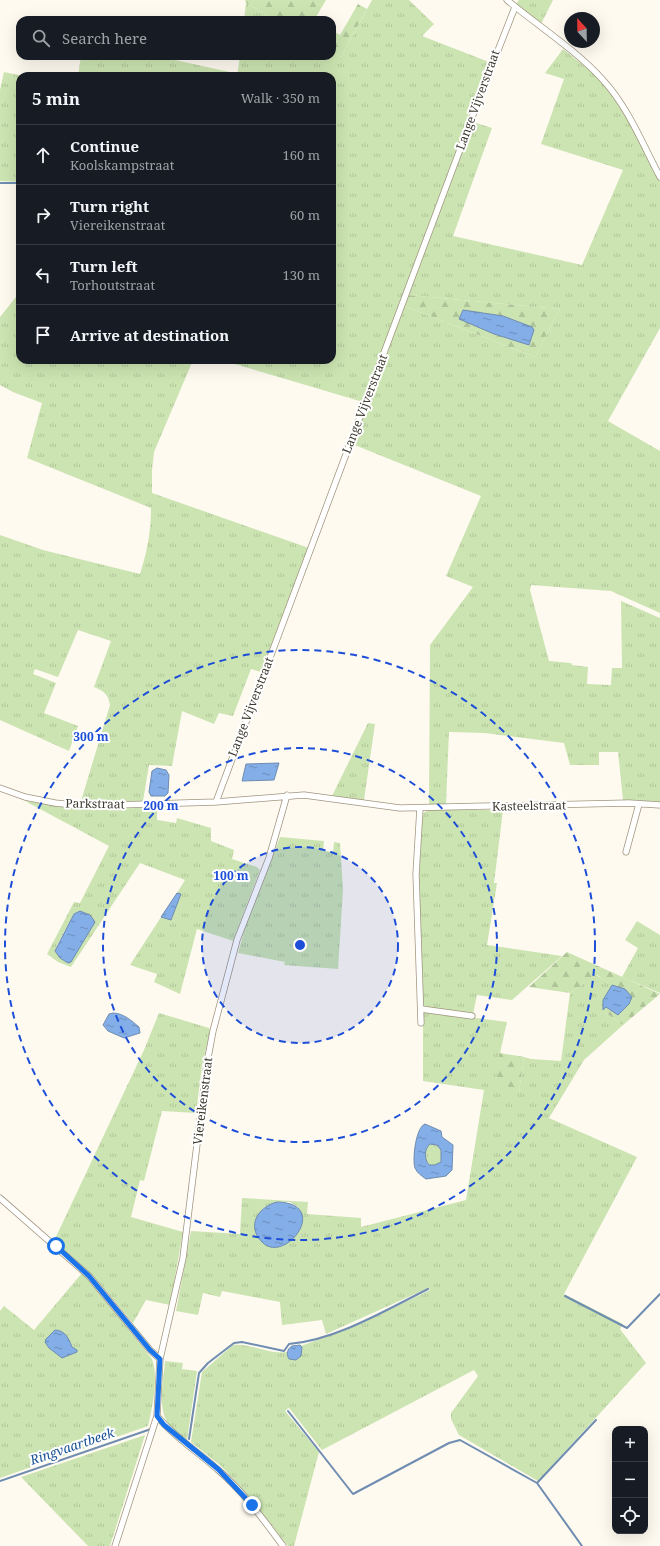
<!DOCTYPE html>
<html lang="en">
<head>
<meta charset="utf-8">
<style>
	:root { --surface:#171b24; --page:#20242c; --text:#f1f3f6; --muted:#9ea1a6; --line:#363941 }
	body { margin:0; font-family:"Noto Serif",serif; background:var(--page); color:var(--text) }
	.controls { position:absolute; right:12px; bottom:12px; display:grid; overflow:hidden; border-radius:8px; box-shadow:0 4px 16px #0002 }
	.controls button { width:36px; height:36px; display:grid; place-items:center; padding:0; border:0; border-bottom:1px solid var(--line); background:var(--surface); color:var(--text); font:20px sans-serif }
	.compass { position:absolute; left:564px; top:12px; width:36px; height:36px; border-radius:50%; background:var(--surface); box-shadow:0 4px 16px #0002; rotate:338deg }
	.stop { position:absolute; width:12px; height:12px; margin:-9px; border:3px solid #1a73e8; border-radius:50%; background:#fff }
	.stop.end { background:#1a73e8; border-color:#fff; box-shadow:0 1px 4px #0008 }
	.list { margin:0; padding:0; list-style:none }
	h2 { display:flex; justify-content:space-between; align-items:center; height:52px; margin:0; padding:0 16px; font-size:17px }
	h2 small { font-size:13px; font-weight:400; color:var(--muted) }
	.list li { display:grid; grid-template-columns:26px 1fr auto; gap:12px; align-items:center; box-sizing:border-box; height:60px; padding:0 16px; border-top:1px solid var(--line) }
	.list b { display:block; font-size:15px; white-space:nowrap }
	.list p { margin:0; font-size:13px; white-space:nowrap; color:var(--muted) }
	.list em { font-size:13px; font-style:normal; color:var(--muted) }
	.icon { flex:none; width:22px; height:22px; fill:none; stroke:currentColor; stroke-width:2; stroke-linecap:round; stroke-linejoin:round }
	.map { position:relative; flex:none; width:660px; height:1546px; overflow:hidden }
	.search { position:absolute; background:var(--surface); box-shadow:0 4px 16px #0002; left:16px; top:16px; width:320px; height:44px; display:flex; align-items:center; gap:10px; box-sizing:border-box; padding:0 14px; border-radius:12px; color:var(--muted); font-size:15px }
	.panel { position:absolute; background:var(--surface); box-shadow:0 4px 16px #0002; left:16px; top:72px; width:320px; height:292px; border-radius:12px }
	.map>svg:first-child { display:block }
</style>
</head>
<body>
<div class="map">
<svg width="660" height="1546" viewBox="0 0 660 1546">
	<defs>
		<pattern id="grass-tufts" width="24" height="20" patternUnits="userSpaceOnUse"><rect width="24" height="20" fill="#cce4b1"/><path d="M3 7l-1-3M5 7V3M7 7l1-3M15 17l-1-3M17 17v-4M19 17l1-3" fill="none" stroke="#b0c499"/></pattern>
		<pattern id="forest-firs" width="22" height="20" patternUnits="userSpaceOnUse"><rect width="22" height="20" fill="#cce4b1"/><path d="M5 1l3.5 6h-7zM16 11l3.5 6h-7z" fill="#b0c499"/></pattern>
		<pattern id="water-ripples" width="26" height="14" patternUnits="userSpaceOnUse"><rect width="26" height="14" fill="#83aee8"/><path d="M2 4q2-2 4 0t4 0M15 11q2-2 4 0t4 0" fill="none" stroke="#6d8fbd"/></pattern>
	</defs>
	<rect width="100%" height="100%" fill="#fefaf0"/>
	<path fill="url(#grass-tufts)" fill-rule="evenodd" d="M372,0H409L434,24L422,36L489,62L363,402L221,360H332V76H237L240,56H332V52L341,57Z
		M519,0H553L541,24L516,4Z
		M246,3L276,20H244Z
		M563,49L593,73L610,91L627,119L660,182V328L608,421L660,451V613L611,591L531,585L530,590L549,661L571,663L572,665L588,667L587,684L611,685L612,668H622L621,601L660,618V802L623,800L618,752H599V765H570L564,743L485,733L449,732L446,804L429,805L430,645L473,587L446,576L481,496L352,444L404,306L535,357L560,309L408,295L473,122L492,128L453,236L582,265L623,170L541,144L564,79L545,73Z
		M81,56H157L234,73V76H78Z
		M4,72L23,76H20V182L0,181V90Z
		M20,292V360H193L154,452L152,470V493L309,548L261,672L251,669L233,716L219,713L214,724L182,711L172,766L149,765L143,801H81L110,705C108,694 104,691 94,687L111,641L78,630L58,677L35,669L33,674L56,683L44,713L78,726L69,751L0,720V535L43,550L140,574C147,552 151,532 151,508L27,458L42,403L13,392L0,385V317Z
		M368,723L375,724L364,800L332,796Z
		M25,801L90,810L157,807V820L176,823L177,818L211,828V841L234,850L232,859L257,867L260,870L233,941L197,929L180,994L154,982L157,974L130,965L161,917L171,920L180,894L177,893L185,880L140,863L71,967L58,962L47,954L74,902L80,903L109,846ZM80,911L84,913L56,947L74,914Z
		M428,810H503L494,883H497L487,945L562,956L512,1000L477,995L473,1014L425,1008L423,1004L418,879L422,814Z
		M280,837L324,841L323,851L333,852L334,842L340,843L343,890L338,969L284,965L285,962L238,953L246,924Z
		M637,921L660,935V993L622,977L638,948L625,940Z
		M596,975L612,985L603,1000L606,1013L623,1025L584,1060L549,1118L637,1157L564,1294L623,1324L620,1329L646,1363L538,1481L459,1435L451,1419V1413L478,1376L474,1370L322,1450L289,1408L287,1409L285,1411L319,1452L294,1546H288L239,1485L221,1466L191,1442L202,1372L233,1345C251,1343 269,1355 287,1352L289,1356L301,1346L360,1324L430,1290L428,1288L326,1334L322,1320L282,1325L280,1302L222,1291L220,1297L203,1293L198,1315L176,1311L191,1231L240,1234L242,1198L308,1202L307,1214L361,1218V1227L466,1200L484,1090L423,1081V1011L507,1022L500,1053L519,1092L524,1057L531,1059L561,1061L570,993ZM277,1202H290L298,1207L283,1246C271,1248 266,1246 257,1237L263,1208Z
		M159,1013L209,1028L210,1031L202,1066L196,1113L162,1111L144,1181L140,1180L131,1217L183,1232L170,1305L146,1300L133,1323L101,1285L54,1241L144,1050Z
		M430,1144L437,1145L441,1150V1162L435,1165H429C424,1159 424,1149 430,1144Z
		M82,1273L115,1312L152,1359C159,1376 152,1409 148,1426L0,1478V1311L4,1306L34,1330Z
		M165,1361L183,1363L182,1369L197,1371L187,1440C181,1435 174,1431 170,1426C156,1409 164,1380 165,1361Z
		M145,1435L110,1546H88L21,1477Z"/>
	<path fill="url(#forest-firs)" d="M245,0H326L316,17L319,20H276L246,3Z
		M358,4L367,9L341,57L332,52V30L340,35Z
		M408,295L560,309L535,357L404,306Z
		M567,952L660,994L623,1025L606,1013L603,1010L606,1007L618,1015L625,989L611,985L597,975L570,993L529,987Z
		M500,1053L524,1057L519,1092L495,1087Z"/>
	<path fill="url(#water-ripples)" stroke="#6f8cb1" fill-rule="evenodd" d="M463,310L503,316L532,327L534,330L529,345L494,334L459,319Z
		M279,763L274,780L242,781L246,764Z
		M157,768L166,770L169,775L168,793L165,796H151L149,792L152,771Z
		M177,893L181,894L171,920L161,917Z
		M80,911L90,915L95,922L71,962L68,963L60,958L55,951L74,914Z
		M612,985L625,989L632,997L629,1004L618,1015L606,1007L603,1010V1000Z
		M113,1013C123,1013 132,1021 139,1027L140,1033L124,1038L108,1031L103,1025L109,1014Z
		M425,1124L441,1131L442,1137L453,1145L452,1170L446,1176L426,1179C422,1176 417,1173 415,1168C412,1159 416,1127 425,1124ZM430,1144L437,1145L441,1150V1162L435,1165H429C424,1159 424,1149 430,1144Z
		M277,1202C332,1203 285,1266 262,1242C246,1226 258,1207 277,1202Z
		M55,1330C65,1330 69,1339 72,1347L77,1350V1352L62,1358L49,1348L45,1342L46,1339Z
		M292,1346L300,1345L302,1347L301,1356L296,1360L289,1359C286,1354 287,1349 292,1346Z"/>
	<g fill="none" stroke-linecap="round" stroke-linejoin="round">
		<path stroke="#6f8cb1" stroke-width="2" d="M0,183H20
			M565,1296L627,1328L660,1294
			M288,1411L353,1494L449,1443L460,1440L537,1483L582,1546
			M189,1439L199,1373L208,1363L234,1343L242,1342L284,1351L289,1344C336,1340 386,1310 428,1289
			M0,1481L151,1429
			M537,1483L596,1420"/>
		<g stroke="#a0957f" stroke-width="7">
			<path id="street" d="M507,0C538,26 575,49 603,80C628,107 643,145 660,177
				M0,788L25,797L55,803L83,806L216,802L304,795L400,808L629,803L660,805
				M216,802L477,104L515,7
				M420,808L416,874L421,1023
				M626,852L639,804
				M421,1009L472,1016
				M0,1198L89,1276L150,1350L160,1359
				M157,1416C174,1437 197,1451 217,1469C243,1491 263,1519 283,1546
				M115,1546L157,1416L160,1359L183,1258L207,1063L213,1031L237,940L269,858L287,795"/>
		</g>
		<use href="#street" stroke="#fff" stroke-width="5.5"/>
	</g>
	<g fill="none" stroke-linecap="round" stroke-linejoin="round">
		<path stroke="#1a73e8" stroke-width="5" d="M56,1246L89,1276L150,1350L160,1359L157,1416L164,1425L218,1469L252,1505"/>
	</g>
	<circle cx="300" cy="945" r="98" fill="#1d4ed8" fill-opacity=".12"/>
	<g fill="none" stroke="#1d4ed8" stroke-width="2" stroke-dasharray="7 5">
		<circle cx="300" cy="945" r="98"/>
		<circle cx="300" cy="945" r="197"/>
		<circle cx="300" cy="945" r="295"/>
	</g>
	<g text-anchor="middle" stroke-width="4" stroke-linejoin="round" paint-order="stroke">
		<g font-size="12" fill="#3f3b31" stroke="#fff">
			<text transform="translate(478 100) rotate(-70)" y="4">Lange Vijverstraat</text>
			<text transform="translate(365 404) rotate(-69)" y="4">Lange Vijverstraat</text>
			<text transform="translate(251 707) rotate(-69)" y="4">Lange Vijverstraat</text>
			<text transform="translate(95 804) rotate(1)" y="4">Parkstraat</text>
			<text transform="translate(529 806) rotate(-1)" y="4">Kasteelstraat</text>
			<text transform="translate(203 1101) rotate(-83)" y="4">Viereikenstraat</text>
		</g>
		<g font-size="13" font-style="italic" fill="#185195" stroke="#fff">
			<text transform="translate(72 1446) rotate(-19)" y="5">Ringvaartbeek</text>
		</g>
	</g>
	<circle cx="300" cy="945" r="6" fill="#1d4ed8" stroke="#fff" stroke-width="2"/>
	<g font-size="12" text-anchor="middle" font-weight="bold" fill="#1d4ed8" stroke="#fff" stroke-width="4" stroke-linejoin="round" paint-order="stroke">
		<text x="91" y="741">300 m</text>
		<text x="161" y="810">200 m</text>
		<text x="231" y="880">100 m</text>
	</g>
</svg>
<div class="controls">
<button>+</button>
<button>−</button>
<button><svg class="icon" aria-label="locate" viewBox="0 0 24 24"><circle cx="12" cy="12" r="6"/><path d="M12 2v4M12 18v4M2 12h4M18 12h4"/></svg></button>
</div>
<svg class="compass" viewBox="-18 -18 36 36"><path d="M0-13l5 13h-10z" fill="#e53935"/><path d="M0 13l5-13h-10z" fill="#9ea1a6"/></svg>
<div class="stop" style="left:56px;top:1246px"></div>
<div class="stop end" style="left:252px;top:1505px"></div>
<div class="search"><svg class="icon" aria-label="search" viewBox="0 0 24 24"><circle cx="10" cy="10" r="6"/><path d="M15 15l6 6"/></svg>Search here</div>
<section class="panel">
<h2>5 min<small>Walk · 350 m</small></h2>
<ul class="list">
<li><svg class="icon" aria-label="ahead" viewBox="0 0 24 24"><path d="M12 20V5M6 11l6-6 6 6"/></svg><div><b>Continue</b><p>Koolskampstraat</p></div><em>160 m</em></li>
<li><svg class="icon" aria-label="right" viewBox="0 0 24 24"><path d="M7 20v-9h11M14 6l5 5-5 5"/></svg><div><b>Turn right</b><p>Viereikenstraat</p></div><em>60 m</em></li>
<li><svg class="icon" aria-label="left" viewBox="0 0 24 24"><path d="M17 20v-9H6M10 6l-5 5 5 5"/></svg><div><b>Turn left</b><p>Torhoutstraat</p></div><em>130 m</em></li>
<li><svg class="icon" aria-label="arrive" viewBox="0 0 24 24"><path d="M6 21V4h12l-3 4 3 4H6"/></svg><div><b>Arrive at destination</b></div></li>
</ul>
</section>
</div>
</body>
</html>
